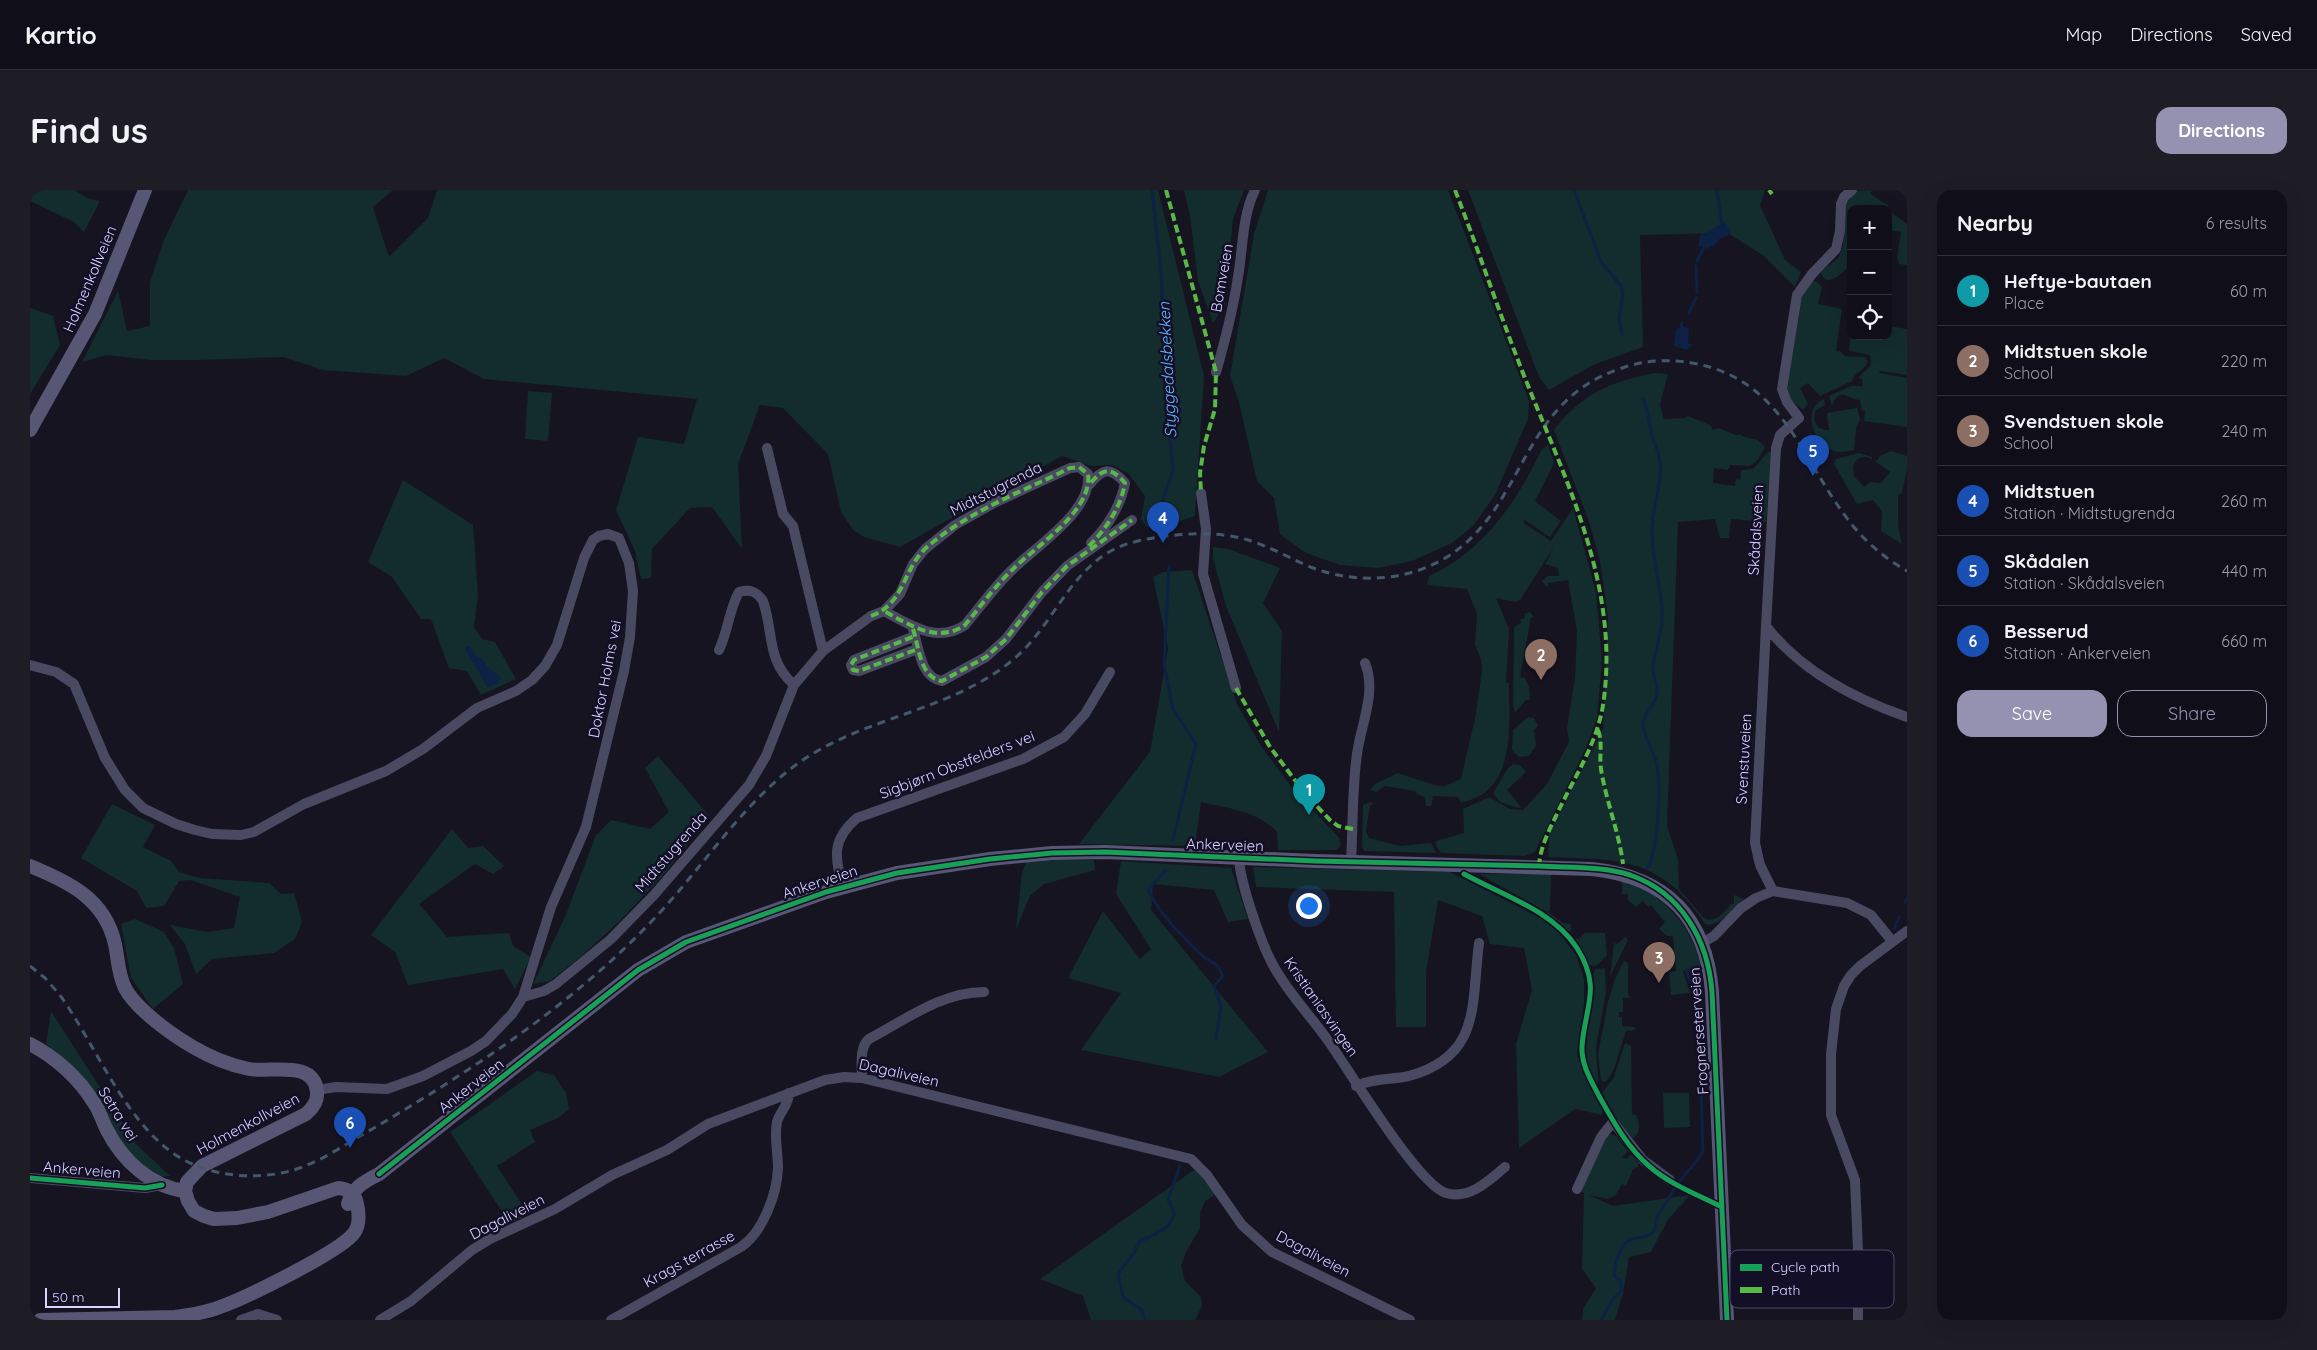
<!DOCTYPE html>
<html lang="en">
<head>
<meta charset="utf-8">
<style>
	:root { --surface:#100f19; --page:#1e1d26; --text:#f1f3f6; --muted:#9c9ca2; --line:#302f38; --accent:#9591b1 }
	body { margin:0; font-family:Quicksand,sans-serif; background:var(--page); color:var(--text) }
	.controls { position:absolute; right:15px; top:15px; display:grid; overflow:hidden; border-radius:10px; box-shadow:0 5px 20px #0002 }
	.controls button { width:45px; height:45px; display:grid; place-items:center; padding:0; border:0; border-bottom:1px solid var(--line); background:var(--surface); color:var(--text); font:25px sans-serif }
	.scale { position:absolute; left:15px; bottom:12px; width:75px; box-sizing:border-box; padding-left:5px; border:2px solid #d9d4ff; border-top:0; font-size:14px; line-height:18px; white-space:nowrap; color:#d9d4ff; -webkit-text-stroke:4px #130f26; paint-order:stroke }
	.you { position:absolute; left:1278px; top:715px; width:18px; height:18px; margin:-12px; border:4px solid #fff; border-radius:50%; background:#1a73e8; box-shadow:0 0 0 8px #1a73e833 }
	.badge { display:grid; place-items:center; width:32px; height:32px; border-radius:50%; background:var(--accent); color:#fff; font-size:16px; font-weight:700 }
	.pin { position:absolute; translate:-50% -41px; filter:drop-shadow(0 1px 2px #0008) }
	.pin::after { content:''; position:absolute; top:26px; width:18px; height:15px; background:inherit; clip-path:polygon(0 0,100% 0,50% 100%) }
	.list { margin:0; padding:0; list-style:none }
	h2 { display:flex; justify-content:space-between; align-items:center; height:65px; margin:0; padding:0 20px; font-size:21px }
	h2 small { font-size:16px; font-weight:400; color:var(--muted) }
	.list li { display:grid; grid-template-columns:32px 1fr auto; gap:15px; align-items:center; box-sizing:border-box; height:70px; padding:0 20px; border-top:1px solid var(--line) }
	.list b { display:block; font-size:19px; white-space:nowrap }
	.list p { margin:0; font-size:16px; white-space:nowrap; color:var(--muted) }
	.list em { font-size:16px; font-style:normal; color:var(--muted) }
	.actions { display:flex; gap:10px; padding:15px 20px }
	.actions a { flex:1; padding:11px 0; border:1px solid var(--accent); border-radius:15px; text-align:center; font-size:18px; color:var(--accent) }
	.actions .main { background:var(--accent); color:#fff }
	.icon { flex:none; width:28px; height:28px; fill:none; stroke:currentColor; stroke-width:2; stroke-linecap:round; stroke-linejoin:round }
	.map { position:relative; flex:none; width:1877px; height:1130px; overflow:hidden; border-radius:15px }
	header { display:flex; align-items:center; gap:30px; box-sizing:border-box; height:70px; padding:0 25px; background:var(--surface); border-bottom:1px solid var(--line) }
	header strong { font-size:24px }
	nav { display:flex; gap:28px; margin-inline-start:auto; font-size:18px }
	.intro { display:flex; align-items:center; justify-content:space-between; box-sizing:border-box; height:120px; padding:0 30px }
	h1 { margin:0; font-size:35px }
	.button { padding:12px 22px; border-radius:15px; background:var(--accent); color:#fff; font-size:18px; font-weight:700 }
	main { display:flex; gap:30px; padding:0 30px }
	aside { flex:1; background:var(--surface); border-radius:15px; box-shadow:0 5px 20px #0002 }
	.map>svg:first-child { display:block }
</style>
</head>
<body>
<header>
<strong>Kartio</strong>
<nav><a>Map</a><a>Directions</a><a>Saved</a></nav>
</header>
<div class="intro"><h1>Find us</h1><a class="button">Directions</a></div>
<main>
<div class="map">
<svg width="1877" height="1130" viewBox="0 0 1877 1130">
	<rect width="100%" height="100%" fill="#161421"/>
	<path fill="#132c2d" d="M0,0H45L57,8L70,11L54,42L44,32L0,11Z
		M158,0H363L343,17L359,67L398,28L407,0H1128L1174,186L1165,326L1147,332L1116,337L1111,329L1115,306L1099,284L1082,275L1062,276L1032,266L870,357L834,347L823,340L811,322L798,264L753,218L730,215L708,274L712,359L682,317L660,318L622,359L621,388L611,389L605,361L586,320L608,247L654,254L667,209L454,189L414,168L376,186L293,180L254,167L169,170H121L76,165L52,172L88,101L97,141L120,136V92L134,50Z
		M1154,0H1214L1203,29L1195,115L1183,133L1168,91L1160,25Z
		M1238,0H1418L1499,211L1498,229L1465,305L1443,336L1422,353L1382,371L1348,378L1310,375L1274,362L1250,344L1244,308L1227,291L1209,212L1200,186L1224,44Z
		M1438,0H1735L1730,15L1755,70L1771,82L1765,97L1734,66L1698,43L1610,45L1613,157L1563,175L1519,200L1509,187Z
		M1842,0L1840,4L1858,15L1857,19H1821V74C1815,81 1795,101 1791,82L1809,67L1813,56L1816,11L1826,1Z
		M1858,20L1877,34V75L1869,74L1867,68L1871,42L1858,40Z
		M1783,91L1787,92L1792,97L1788,114L1812,119L1806,161L1811,162L1815,166L1835,167L1838,171C1835,181 1824,182 1822,191L1790,206L1778,193L1770,198L1778,214L1773,220L1761,210L1756,194L1771,108Z
		M0,118L23,126L30,155L0,204Z
		M1858,136L1877,139V185L1850,181L1849,183L1877,188V237L1834,231L1835,220L1832,221L1830,210C1819,210 1810,195 1802,216L1799,206L1821,196H1833L1832,189L1828,188L1841,175L1840,165L1819,161L1821,139V146H1858Z
		M1624,183L1638,184L1630,215L1634,229L1655,228L1658,226L1680,235L1683,240L1688,238L1706,245L1710,244L1714,247L1728,250L1735,257L1727,271L1720,276L1700,275L1698,280L1684,278L1683,293L1705,296L1706,289L1710,290L1711,280L1723,279L1738,262L1741,263L1736,332L1701,329L1699,348H1690L1685,329L1648,332L1637,636L1648,669L1649,699L1674,728C1686,734 1694,722 1701,714H1704V705L1714,709C1704,718 1690,738 1675,734C1631,667 1592,670 1518,667L1519,644L1573,539L1578,427L1570,371L1560,334L1524,240C1551,204 1580,192 1624,183Z
		M498,201L522,203L518,251L495,249Z
		M1794,209L1795,215L1786,220C1781,231 1787,241 1799,240L1797,223L1827,218L1830,229L1826,239L1824,260C1817,262 1807,263 1801,260C1783,251 1771,219 1794,209Z
		M1518,255L1524,273L1505,311L1531,331L1520,347L1493,329L1495,334L1521,351L1543,318L1566,402L1572,470L1567,528L1555,560L1505,662L1495,666L1411,663L1406,656V651L1434,643L1433,619L1459,607L1480,619L1493,620L1517,594L1539,552L1537,538L1545,488L1547,441L1538,390L1518,393V396L1516,397L1512,391L1518,386H1529L1528,378L1515,374L1524,357L1490,410L1485,412L1466,408L1479,439L1476,493H1479C1479,527 1485,581 1453,604C1446,608 1438,611 1431,613L1428,607L1403,606L1401,616H1396L1395,607L1387,604L1385,601L1355,596L1346,602L1340,600L1345,594L1368,583L1408,596H1415L1431,589L1446,524L1452,480L1451,469L1445,455L1447,424L1437,399L1397,395L1399,386C1454,361 1487,311 1512,259Z
		M1861,261L1877,266V279L1872,303L1868,305V336L1872,354L1851,341L1852,321L1843,310L1827,314L1804,274L1806,269L1829,263L1842,267V269C1834,265 1826,267 1823,277L1824,286L1834,297L1840,292L1851,293L1860,282L1846,272L1850,266Z
		M373,290L443,335L448,406L444,437L452,449L465,452L486,489L451,505L437,481L419,478L401,429H391L362,387L338,372Z
		M1183,357L1198,359L1250,378L1233,413L1252,441L1249,542L1196,416L1183,368Z
		M1162,380L1207,514L1231,556L1259,594L1309,648L1311,655L1307,660H1248L1247,642C1228,621 1197,618 1171,612L1165,656L1049,654L1120,562L1138,458L1123,387L1133,382Z
		M1500,422L1504,427L1501,428L1490,487L1495,488L1499,497L1500,510H1496L1485,523L1483,515L1484,437L1491,433L1490,429L1495,428L1494,424Z
		M1498,527L1504,528L1508,536L1504,540L1506,556L1499,566L1489,567L1482,560L1483,540Z
		M628,566L679,626L635,683L590,731L548,769L520,791L503,794L535,727L566,645L581,630L620,639L639,622L615,578Z
		M1483,574L1490,575L1496,582L1477,600L1491,617L1488,618L1470,612L1463,603L1478,578Z
		M1340,612L1343,613L1340,616L1336,641L1339,648L1370,656L1401,653L1406,663L1334,661L1332,656L1333,615Z
		M82,614L125,635L113,657L141,671L149,682L170,688L239,693L251,704L264,703L272,732L265,749L244,763L182,769L166,784L155,754L140,735L178,742L204,738L210,707L161,690L149,691L134,716L116,718L107,701L51,668Z
		M422,639L438,658L453,656L474,676L463,684L445,674L389,714L417,747L479,743L483,756L501,767L485,799L473,779L378,795L365,762L341,745Z
		M1026,670H1064L1065,680L1014,694L1000,706L986,739L992,682L996,672Z
		M1091,671L1201,678L1218,729L1198,732L1184,700L1123,694L1121,720L1238,862L1189,887L1051,860L1091,803L1038,788L1073,721L1110,769L1121,759L1086,704Z
		M1223,677L1420,682L1512,729L1528,742L1546,765L1554,789V814L1547,864L1555,886L1572,916V925L1545,919L1489,958L1486,854L1502,800L1494,758L1460,754L1452,726L1408,710L1396,782V837H1366L1364,702L1226,697Z
		M1449,684H1521L1520,719L1518,722L1533,733L1540,734L1542,740L1537,742L1516,725L1517,722Z
		M1592,691C1634,704 1660,734 1671,775L1653,781L1660,803L1641,805L1639,782L1646,781L1643,746H1637L1629,739L1635,732L1621,715L1619,717L1612,711L1606,717L1598,710V704H1592Z
		M105,729L134,742L144,758L153,794L123,819L101,788L91,734Z
		M1555,743H1575L1577,765L1566,776L1559,775L1546,751L1545,748L1549,749Z
		M1595,747L1598,750L1580,787L1584,753L1587,754Z
		M1594,771L1598,773V804L1601,808H1593V822H1589V827H1592V836L1605,837V840L1596,841L1584,879L1577,891L1573,892L1571,890L1568,864L1578,812L1585,789Z
		M1575,778L1576,802L1566,857L1568,891L1567,893C1541,861 1571,820 1563,783L1566,779Z
		M21,821L106,954L140,986L125,987L99,965L31,867L16,854Z
		M1595,853L1601,856L1602,924L1606,925C1610,932 1611,943 1603,948L1594,941L1572,903L1584,887Z
		M507,881L524,885L536,903L539,919L528,928L500,940L505,952L467,976L498,1024L480,1034L420,942Z
		M1633,903H1659L1660,937L1634,938Z
		M1580,944L1586,946L1598,961L1592,967L1597,969L1601,964L1608,973V977L1603,979L1596,996L1592,994L1585,1006L1577,1009L1559,1005L1583,1016L1660,1005L1637,1031L1621,1062L1599,1067L1593,1103L1585,1130H1552L1553,1119L1566,1098L1552,1079L1554,1003L1550,1001L1574,947Z
		M1168,977L1185,1005L1175,1011L1170,1023V1038L1156,1062L1151,1076L1155,1091L1171,1107L1172,1116L1165,1130H1061L1053,1106L1010,1089Z"/>
	<path fill="#0d2144" d="M1695,32L1701,43L1688,50L1685,55L1677,59L1673,56L1668,57L1670,45L1675,44Z
		M1651,136L1659,138L1658,153L1663,155L1656,160L1644,156L1646,140Z
		M436,456L443,459L445,466L452,468L456,475L471,488L467,494L457,497C454,493 454,490 451,485C445,476 440,469 435,459Z"/>
	<g fill="none" stroke-linecap="round" stroke-linejoin="round">
		<path stroke="#0d2144" stroke-width="3" d="M1122,0L1131,81L1133,130L1139,157L1140,206L1139,237L1143,280L1132,312L1139,328
			M1544,0L1571,72L1591,96L1593,103L1589,129L1592,144
			M1687,0L1692,34
			M1667,71L1674,57
			M1666,76L1667,102
			M1659,123L1666,108
			M1651,136L1652,133
			M1613,209C1619,220 1618,231 1621,242C1623,252 1629,261 1630,271C1633,297 1620,321 1622,346C1623,373 1632,399 1632,425C1632,445 1625,460 1623,477C1622,487 1629,493 1627,503C1626,514 1614,522 1613,534C1613,548 1625,561 1627,576C1631,599 1628,658 1618,678
			M1139,376L1134,474L1143,519L1166,554L1143,650
			M1136,680L1118,700C1130,724 1150,744 1169,763C1181,775 1185,768 1193,786L1184,796L1191,816L1186,849
			M1875,712L1877,708
			M1864,739L1869,727
			M1115,1130L1112,1120L1093,1107L1088,1084L1104,1063L1109,1052C1120,1046 1141,1040 1144,1024C1144,1020 1140,1014 1138,1009L1150,976
			M1571,1130L1583,1109L1591,1101V1091L1584,1086C1584,1075 1590,1053 1602,1049C1609,1047 1619,1048 1624,1041C1627,1036 1625,1028 1629,1023C1638,1012 1643,998 1652,988C1660,978 1669,972 1673,960L1668,812L1656,780"/>
		<path stroke="#4a4962" stroke-width="10" d="M1822,0L1814,7L1811,14L1810,41L1806,59L1782,84L1767,105L1752,199L1757,212L1769,228L1750,245L1746,258L1736,436C1770,480 1825,509 1877,527
			M1186,182C1195,151 1203,120 1208,87C1213,59 1212,26 1225,0
			M737,258L753,324L763,336L793,461
			M1059,295C1073,278 1080,276 1095,293C1091,315 1077,338 1061,353
			M1171,303L1176,339L1173,384L1206,498
			M1736,436L1725,653L1730,675L1743,701
			M883,439C889,457 890,488 912,491L956,467L976,449L1012,402L1037,376L1102,330
			M689,460C698,442 699,419 709,402C720,399 726,401 733,411C744,443 736,470 764,495
			M885,460L829,481L823,480L821,475L824,470L885,446
			M0,475L26,482L44,494L75,568L95,600L113,618L146,634L165,640L182,644L211,645L224,642L274,614L356,581L393,559L447,518L486,501L502,490L515,476L527,455L554,368L563,350L569,346L578,344L589,348L599,373L603,401L600,447L594,481L556,637L521,717L493,807L482,824L456,851L441,861L393,886L357,899L306,897L287,900
			M1209,668C1210,693 1231,753 1243,775C1258,803 1281,826 1299,852C1319,880 1388,995 1416,1003C1439,1010 1459,991 1475,977
			M1321,672C1323,636 1322,599 1327,564C1331,534 1347,502 1335,473
			M813,697C804,667 802,649 827,628L993,569L1034,547L1055,524L1080,482
			M1672,753L1684,746L1711,718L1726,708L1743,701L1817,713L1841,725L1862,751
			M493,807L514,801L526,794L581,749L624,705L719,595L736,566L764,495L793,461L841,426L854,421L870,404L883,374L895,359L925,335L964,313L1040,278L1049,277L1058,284C1063,321 1006,356 983,379C965,396 951,416 935,435C907,454 880,435 854,421
			M832,888C832,876 829,857 839,849C875,830 912,802 954,802
			M1326,896C1343,888 1361,890 1379,886C1452,866 1441,814 1449,753
			M0,988L115,998L132,995
			M1547,999L1571,947L1583,932L1613,970L1640,990
			M211,1130L228,1124L247,1130
			M350,1130L381,1111L442,1060L460,1049L525,1019L582,985L637,960L678,934L795,890L814,887L832,888L1161,969L1177,985L1212,1035L1242,1062L1380,1130
			M581,1130L711,1057C733,1042 747,1004 748,978C748,963 744,946 747,932C750,921 759,915 759,903
			M1828,1130V1061L1825,990L1801,925V864L1806,819L1814,796L1821,785L1830,776L1877,741"/>
		<path stroke="#575674" stroke-width="14" d="M0,240L65,124L115,0
			M0,676C39,692 75,709 85,754C88,768 88,784 95,798C106,819 142,845 163,857C180,867 199,875 219,879C239,883 285,869 287,902C288,911 283,918 276,924L172,976L157,992L155,1001L158,1011L164,1021L174,1026L184,1029L207,1028L238,1022L308,998C319,999 325,1003 327,1014C329,1023 330,1035 324,1043C310,1062 215,1108 190,1117C175,1123 160,1125 145,1127L10,1130
			M0,854C25,867 49,888 64,913C70,921 72,931 77,940C92,970 121,997 155,1001
			M318,1014C322,998 335,991 349,984L608,780L656,752L796,702L867,683L960,669L1022,663L1075,662L1285,671L1562,679C1637,687 1676,728 1682,802L1697,1130"/>
		<path stroke="#43596b" stroke-width="3" stroke-dasharray="8 6" stroke-linecap="butt" d="M0,776L15,788L29,804C69,858 101,951 167,976C195,987 230,989 260,981C290,973 317,953 344,938C442,880 540,816 619,734C669,683 707,620 763,577C830,526 921,523 985,468C1021,437 1038,386 1079,362C1096,352 1116,349 1136,346C1163,343 1191,342 1218,350C1241,357 1261,369 1283,378C1324,393 1371,392 1410,371C1497,324 1486,212 1592,178C1615,170 1639,169 1662,173C1755,189 1771,272 1823,336C1838,354 1856,369 1877,381"/>
		<path stroke="#58b947" stroke-width="4" stroke-dasharray="8 4" stroke-linecap="butt" d="M1136,0L1186,182L1185,219L1174,256L1170,283L1171,303
			M1425,0C1448,59 1468,119 1491,178C1532,283 1589,390 1574,508C1569,552 1544,587 1526,626C1518,642 1510,659 1509,676
			M1739,0L1742,4
			M1059,356C1076,339 1091,317 1095,293C1080,276 1073,278 1059,295
			M841,426C876,413 872,379 897,357C941,320 989,303 1040,278L1049,277L1058,284C1063,321 1006,356 983,379C965,396 951,416 935,435C907,454 880,435 854,421
			M883,439C889,457 890,488 912,491L956,467L976,449L1012,402L1037,376L1102,330
			M885,460L829,481L823,480L821,475L824,470L885,446
			M1206,498L1240,557L1276,605L1300,630L1308,636L1323,639
			M1568,540C1573,553 1569,565 1571,579C1576,611 1589,642 1593,674"/>
		<g stroke="#130f26" stroke-width="8">
			<path id="cycleway" d="M1434,684C1472,705 1522,720 1547,758C1572,798 1555,816 1552,856C1551,875 1561,890 1569,906C1583,931 1597,957 1619,976C1639,994 1668,1005 1692,1017
				M349,984L608,780L656,752L796,702L867,683L960,669L1022,663L1075,662L1285,671L1509,676C1539,678 1572,676 1600,685C1652,703 1678,750 1682,802L1697,1130
				M0,988L115,998L132,995"/>
		</g>
		<use href="#cycleway" stroke="#1a9f57" stroke-width="5"/>
	</g>
	<g text-anchor="middle" stroke-width="5" stroke-linejoin="round" paint-order="stroke">
		<g font-size="15" fill="#d9d4ff" stroke="#130f26">
			<text transform="translate(1192 88) rotate(-80)" y="5">Bomveien</text>
			<text transform="translate(60 89) rotate(-67)" y="5">Holmenkollveien</text>
			<text transform="translate(966 299) rotate(-27)" y="5">Midtstugrenda</text>
			<text transform="translate(1726 340) rotate(-87)" y="5">Skådalsveien</text>
			<text transform="translate(575 489) rotate(-79)" y="5">Doktor Holms vei</text>
			<text transform="translate(1714 569) rotate(-87)" y="5">Svenstuveien</text>
			<text transform="translate(927 575) rotate(-21)" y="5">Sigbjørn Obstfelders vei</text>
			<text transform="translate(1195 655) rotate(2)" y="5">Ankerveien</text>
			<text transform="translate(641 662) rotate(-49)" y="5">Midtstugrenda</text>
			<text transform="translate(790 692) rotate(-18)" y="5">Ankerveien</text>
			<text transform="translate(1291 817) rotate(55)" y="5">Kristianiasvingen</text>
			<text transform="translate(1669 841) rotate(-94)" y="5">Frognerseterveien</text>
			<text transform="translate(869 883) rotate(13)" y="5">Dagaliveien</text>
			<text transform="translate(441 896) rotate(-38)" y="5">Ankerveien</text>
			<text transform="translate(88 924) rotate(58)" y="5">Setra vei</text>
			<text transform="translate(218 934) rotate(-28)" y="5">Holmenkollveien</text>
			<text transform="translate(52 980) rotate(5)" y="5">Ankerveien</text>
			<text transform="translate(477 1027) rotate(-27)" y="5">Dagaliveien</text>
			<text transform="translate(1283 1064) rotate(28)" y="5">Dagaliveien</text>
			<text transform="translate(659 1069) rotate(-29)" y="5">Krags terrasse</text>
		</g>
		<g font-size="16" font-style="italic" fill="#62b6ff" stroke="#130f26">
			<text transform="translate(1137 180) rotate(-93)" y="6">Styggedalsbekken</text>
		</g>
	</g>
	<rect x="1700" y="1060" width="164" height="58" rx="8" fill="#130f26" stroke="#4e4a67" stroke-width="1"/>
	<rect x="1710" y="1074" width="22" height="7" fill="#1a9f57"/>
	<rect x="1710" y="1097" width="22" height="6" fill="#58b947"/>
	<g font-size="14" fill="#d9d4ff">
		<text x="1741" y="1082">Cycle path</text>
		<text x="1741" y="1105">Path</text>
	</g>
</svg>
<div class="controls">
<button>+</button>
<button>−</button>
<button><svg class="icon" aria-label="locate" viewBox="0 0 24 24"><circle cx="12" cy="12" r="6"/><path d="M12 2v4M12 18v4M2 12h4M18 12h4"/></svg></button>
</div>
<div class="scale">50 m</div>
<div class="you"></div>
<div class="pin badge" style="left:1279px;top:625px;background:#0f9aa8">1</div>
<div class="pin badge" style="left:1511px;top:490px;background:#8d6e63">2</div>
<div class="pin badge" style="left:1629px;top:793px;background:#8d6e63">3</div>
<div class="pin badge" style="left:1133px;top:353px;background:#1a4fb4">4</div>
<div class="pin badge" style="left:1783px;top:286px;background:#1a4fb4">5</div>
<div class="pin badge" style="left:320px;top:958px;background:#1a4fb4">6</div>
</div>
<aside>
<h2>Nearby<small>6 results</small></h2>
<ul class="list">
<li><span class="badge" style="background:#0f9aa8">1</span><div><b>Heftye-bautaen</b><p>Place</p></div><em>60 m</em></li>
<li><span class="badge" style="background:#8d6e63">2</span><div><b>Midtstuen skole</b><p>School</p></div><em>220 m</em></li>
<li><span class="badge" style="background:#8d6e63">3</span><div><b>Svendstuen skole</b><p>School</p></div><em>240 m</em></li>
<li><span class="badge" style="background:#1a4fb4">4</span><div><b>Midtstuen</b><p>Station · Midtstugrenda</p></div><em>260 m</em></li>
<li><span class="badge" style="background:#1a4fb4">5</span><div><b>Skådalen</b><p>Station · Skådalsveien</p></div><em>440 m</em></li>
<li><span class="badge" style="background:#1a4fb4">6</span><div><b>Besserud</b><p>Station · Ankerveien</p></div><em>660 m</em></li>
</ul>
<div class="actions"><a class="main">Save</a><a>Share</a></div>
</aside>
</main>
</body>
</html>
